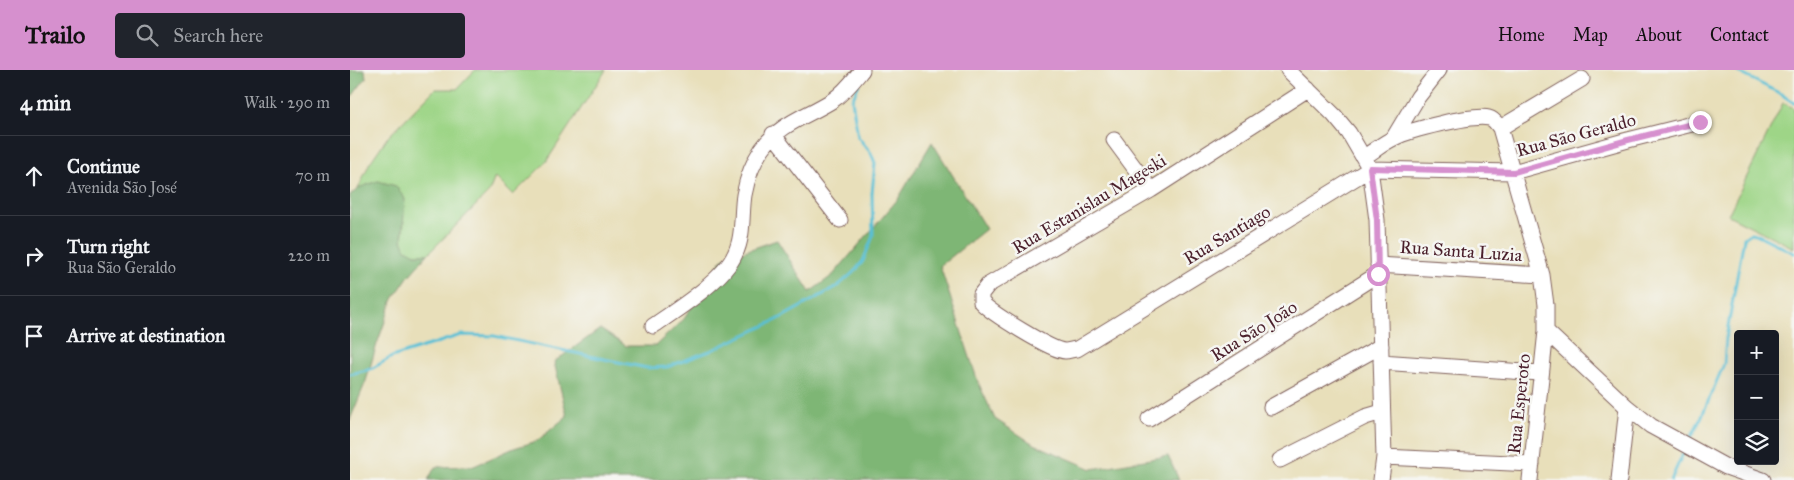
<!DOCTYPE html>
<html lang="en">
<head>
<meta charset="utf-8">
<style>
	:root { --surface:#171b24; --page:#20242c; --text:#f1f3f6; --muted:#9ea1a6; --line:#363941; --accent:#d690ce }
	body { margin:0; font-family:"IM FELL Great Primer",serif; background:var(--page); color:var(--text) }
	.controls { position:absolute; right:15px; bottom:15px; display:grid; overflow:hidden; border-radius:5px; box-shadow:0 5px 20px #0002 }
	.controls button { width:45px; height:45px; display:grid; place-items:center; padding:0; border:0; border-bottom:1px solid var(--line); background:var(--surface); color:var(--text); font:25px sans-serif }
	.stop { position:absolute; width:15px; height:15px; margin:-11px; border:4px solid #d690ce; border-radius:50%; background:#fff }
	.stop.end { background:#d690ce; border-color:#fff; box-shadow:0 1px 5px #0008 }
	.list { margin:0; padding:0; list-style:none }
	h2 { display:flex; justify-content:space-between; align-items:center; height:65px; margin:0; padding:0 20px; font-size:21px }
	h2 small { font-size:16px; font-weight:400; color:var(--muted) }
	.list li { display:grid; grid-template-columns:32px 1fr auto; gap:15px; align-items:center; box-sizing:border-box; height:80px; padding:0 20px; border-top:1px solid var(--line) }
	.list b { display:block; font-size:19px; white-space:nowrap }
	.list p { margin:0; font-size:16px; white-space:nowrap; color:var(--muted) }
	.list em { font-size:16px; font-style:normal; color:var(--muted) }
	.icon { flex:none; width:28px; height:28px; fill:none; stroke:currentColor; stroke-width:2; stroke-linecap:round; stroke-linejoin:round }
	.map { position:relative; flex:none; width:1444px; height:410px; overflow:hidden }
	header { display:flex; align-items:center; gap:30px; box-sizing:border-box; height:70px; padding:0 25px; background:var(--accent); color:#111 }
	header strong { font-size:24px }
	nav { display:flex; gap:28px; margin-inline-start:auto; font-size:18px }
	.search { width:350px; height:45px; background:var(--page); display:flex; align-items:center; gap:12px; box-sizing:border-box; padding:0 18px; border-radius:5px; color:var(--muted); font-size:19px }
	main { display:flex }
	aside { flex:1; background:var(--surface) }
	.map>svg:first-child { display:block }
</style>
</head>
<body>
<header>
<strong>Trailo</strong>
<div class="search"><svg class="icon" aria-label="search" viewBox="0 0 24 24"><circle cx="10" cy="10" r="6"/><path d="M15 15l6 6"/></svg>Search here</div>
<nav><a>Home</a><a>Map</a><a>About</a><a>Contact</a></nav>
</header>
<main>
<aside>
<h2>4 min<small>Walk · 290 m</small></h2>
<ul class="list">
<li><svg class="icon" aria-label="ahead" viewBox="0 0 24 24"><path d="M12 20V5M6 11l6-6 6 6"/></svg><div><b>Continue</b><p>Avenida São José</p></div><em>70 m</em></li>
<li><svg class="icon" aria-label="right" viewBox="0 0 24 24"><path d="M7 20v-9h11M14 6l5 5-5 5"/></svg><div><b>Turn right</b><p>Rua São Geraldo</p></div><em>220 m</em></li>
<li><svg class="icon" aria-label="arrive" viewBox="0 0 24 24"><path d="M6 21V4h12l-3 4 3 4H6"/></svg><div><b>Arrive at destination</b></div></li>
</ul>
</aside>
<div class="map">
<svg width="1444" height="410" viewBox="0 0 1444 410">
	<rect width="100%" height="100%" fill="#f6f6f2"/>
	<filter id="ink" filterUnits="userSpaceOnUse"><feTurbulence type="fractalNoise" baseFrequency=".02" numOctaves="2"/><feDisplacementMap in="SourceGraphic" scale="10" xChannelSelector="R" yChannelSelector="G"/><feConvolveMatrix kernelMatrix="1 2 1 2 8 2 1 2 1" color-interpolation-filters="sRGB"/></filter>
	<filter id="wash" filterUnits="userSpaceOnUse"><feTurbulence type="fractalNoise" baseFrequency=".0096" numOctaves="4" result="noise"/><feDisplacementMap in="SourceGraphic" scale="20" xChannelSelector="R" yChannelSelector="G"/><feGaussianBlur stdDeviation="1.12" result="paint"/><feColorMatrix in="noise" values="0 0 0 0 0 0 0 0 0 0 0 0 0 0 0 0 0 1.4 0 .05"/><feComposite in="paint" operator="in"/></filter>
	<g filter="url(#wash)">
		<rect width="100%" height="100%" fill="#e8dfba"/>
		<path fill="#9ed587" stroke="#747a59" d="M125,0H256L196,92L163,125L145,107L139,122L78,184H65L56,180L52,170L54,151L8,119L19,94L37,68L85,19H107Z
			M1433,33L1444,38V178L1378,145Z"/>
		<path fill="#7eb674" stroke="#646a50" d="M0,0H15L16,8L0,29Z
			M582,72L636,159L590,196L628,312L645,349L682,373L742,399L818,386L829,410H78L85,397L124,396L164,378L187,371L217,346L204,292L250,259L276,276H305L334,249L372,189L427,170L460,222L483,205L548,129Z
			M28,111L46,116L55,129L52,170L56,179L65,184H78L58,207L43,229L27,274L16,311L0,350V125L11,117Z"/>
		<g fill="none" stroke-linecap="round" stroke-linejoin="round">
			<path stroke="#58c0d6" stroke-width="3" d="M1384,0L1431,24L1444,33
				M0,304L21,299L42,287L111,265L144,266L297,298L317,297L360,281L427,250L488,216L506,200L513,191L523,166L522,123L525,93L521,83L508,67L502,30L509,14
				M1339,371L1351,348L1374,294L1376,268L1394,168L1401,163L1406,164L1444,183
				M1321,410L1335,379"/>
		</g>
	</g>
	<g filter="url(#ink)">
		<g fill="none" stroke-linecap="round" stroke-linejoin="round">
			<g stroke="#81625d" stroke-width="17">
				<path id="minor" d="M938,0L984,45L999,63L1020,99L1027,150L1034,387L1031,410
					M958,19L801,120L638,215L631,224V232C641,243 702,281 715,281C719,281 723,279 727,279L1020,99L1163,102L1278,70L1350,52
					M1150,58L1232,9
					M423,64L490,150
					M1044,67L1068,27L1089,0
					M764,70L801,120
					M1014,87C1024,81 1033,73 1044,68C1059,60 1123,44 1139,48C1144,49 1147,54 1150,58L1192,205L1196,235V261L1180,410
					M1028,195L1192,205
					M303,256C326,240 374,210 385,184C394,166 391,144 394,125C397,109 403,92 412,79C430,53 458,46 483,30C495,22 503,11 512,0
					M1196,261L1277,337L1301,356L1376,397L1413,410
					M1031,292L1190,303
					M921,337L1031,276
					M799,349L1028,204
					M1034,387L1182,394
					M930,390L1015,347L1032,342
					M1269,410L1277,337"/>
			</g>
			<use href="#minor" stroke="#fff" stroke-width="15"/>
		</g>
	</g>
	<g fill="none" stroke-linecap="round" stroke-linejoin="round" filter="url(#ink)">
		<path stroke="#d690ce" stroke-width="6" d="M1028,204L1027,150L1020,98L1164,102L1278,70L1350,52"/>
	</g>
	<g text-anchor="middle" stroke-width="5" stroke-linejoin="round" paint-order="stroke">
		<g font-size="18" fill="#4a1f2b" stroke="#f6f6f2">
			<text transform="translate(1226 65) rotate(-15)" y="6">Rua São Geraldo</text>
			<text transform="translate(739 134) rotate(-31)" y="6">Rua Estanislau Mageski</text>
			<text transform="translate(877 165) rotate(-31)" y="6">Rua Santiago</text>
			<text transform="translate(1111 181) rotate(4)" y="6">Rua Santa Luzia</text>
			<text transform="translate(904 261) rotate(-32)" y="6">Rua São João</text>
			<text transform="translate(1169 334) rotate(-84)" y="6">Rua Esperoto</text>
		</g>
	</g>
</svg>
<div class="controls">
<button>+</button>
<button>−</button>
<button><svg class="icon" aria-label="layers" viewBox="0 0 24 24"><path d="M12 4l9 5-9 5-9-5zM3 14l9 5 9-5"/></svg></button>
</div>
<div class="stop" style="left:1028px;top:204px"></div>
<div class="stop end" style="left:1350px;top:52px"></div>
</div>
</main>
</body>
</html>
